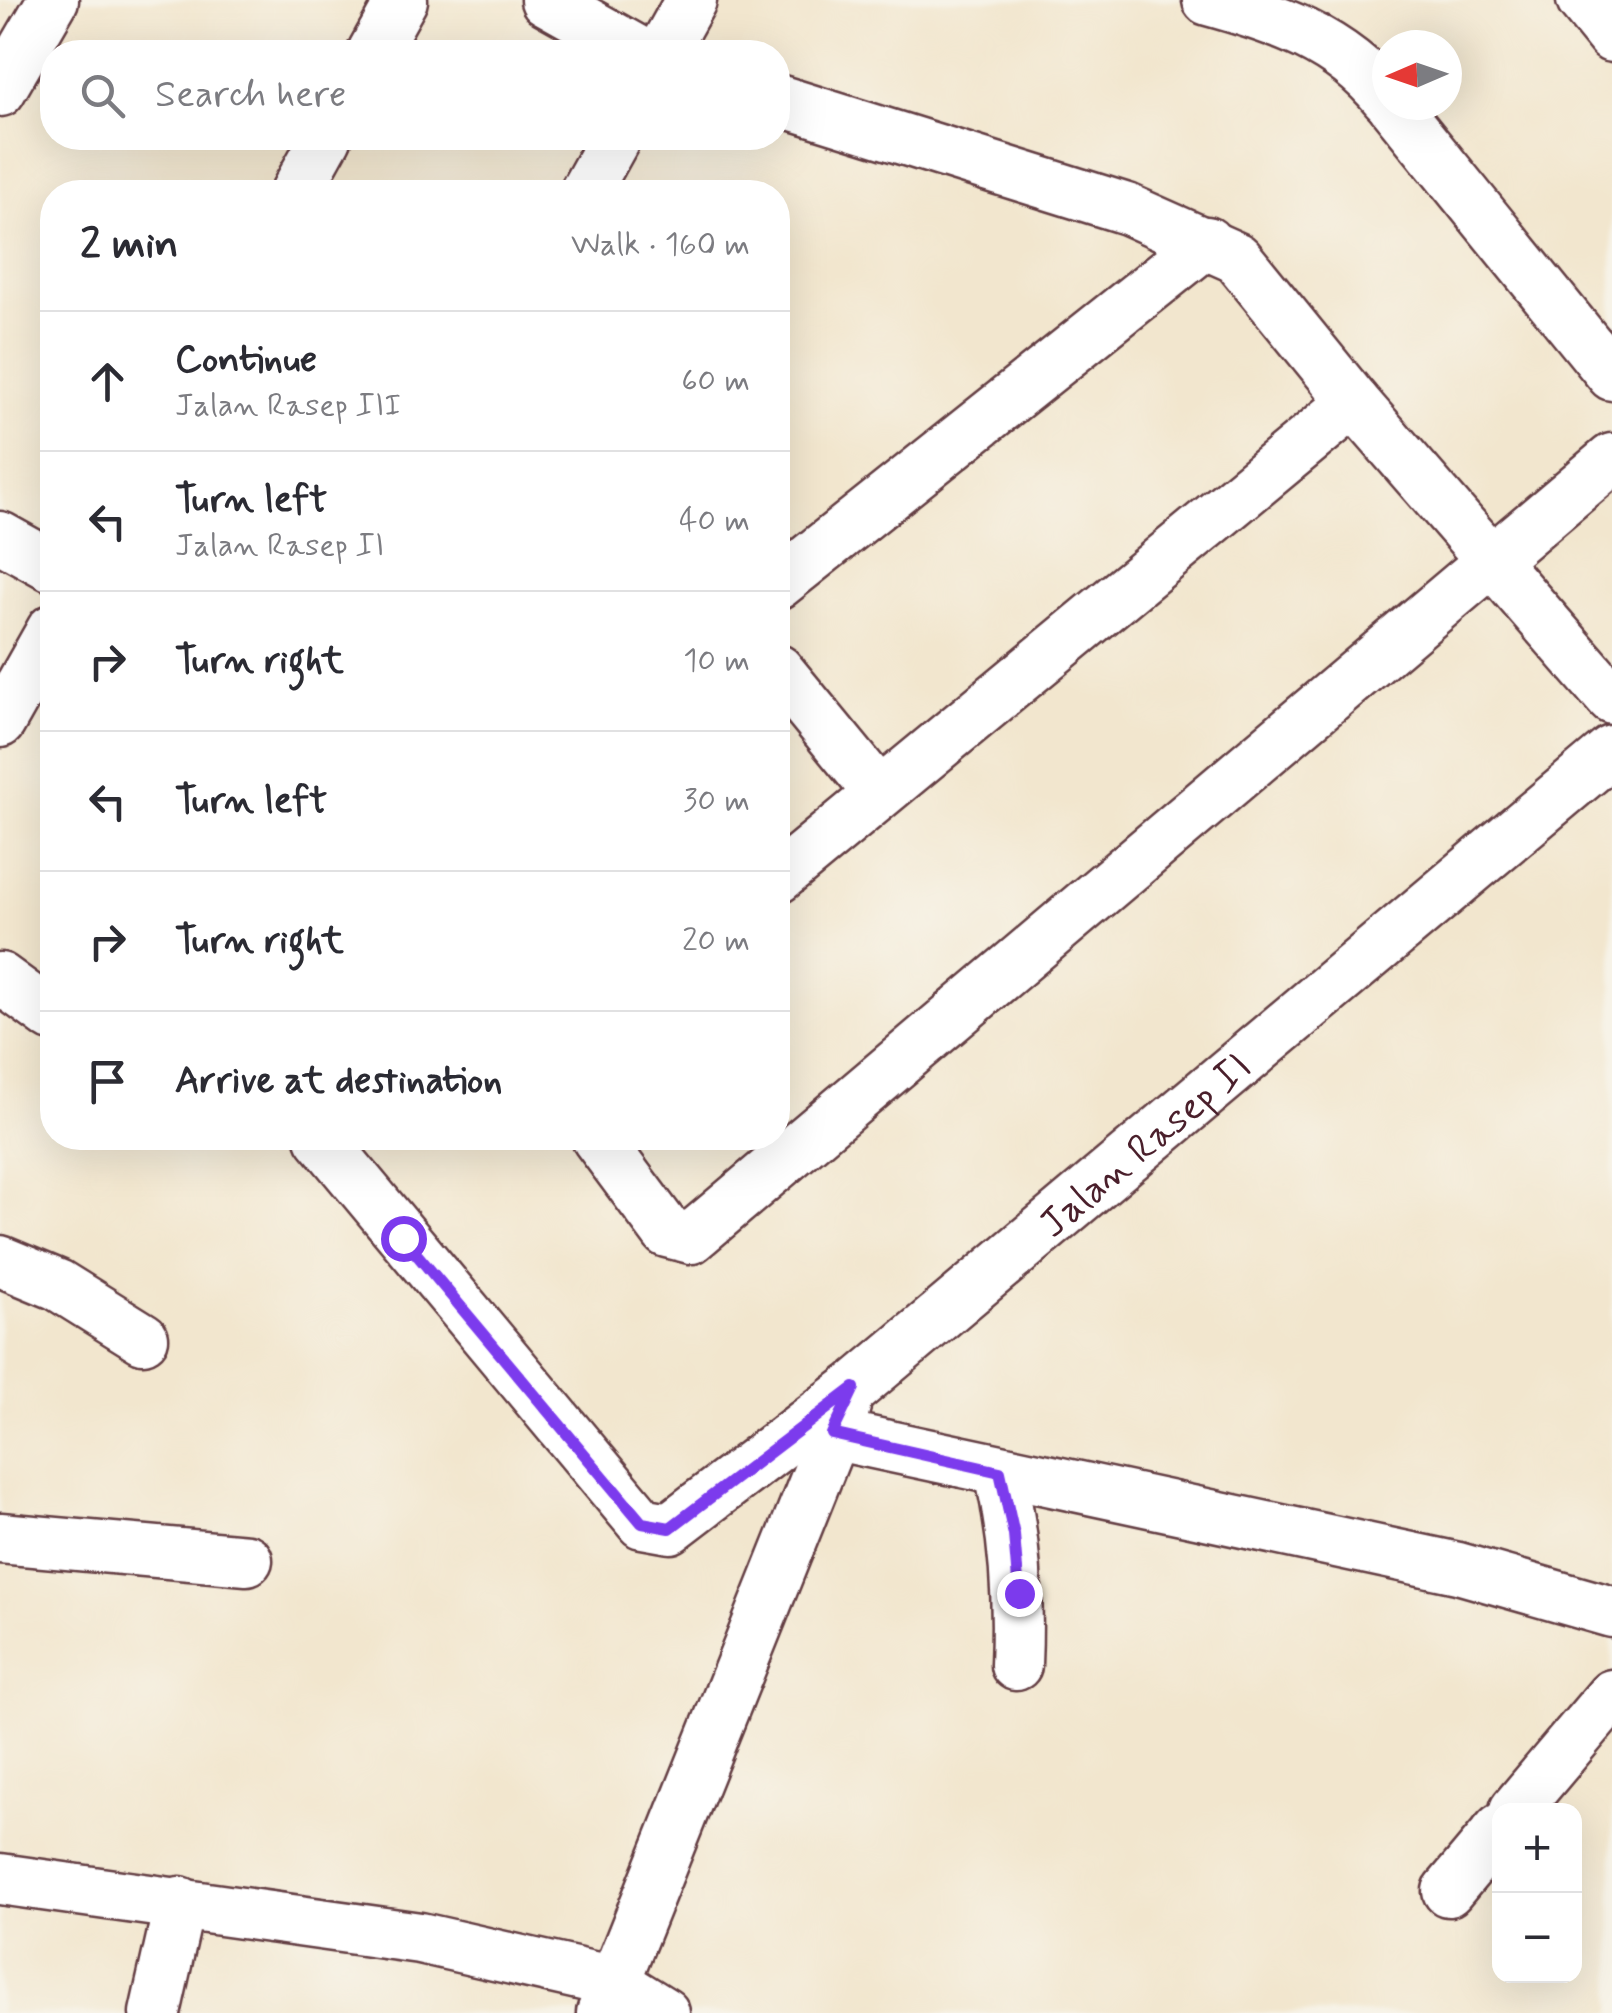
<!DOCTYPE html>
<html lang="en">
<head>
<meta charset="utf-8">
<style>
	:root { --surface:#fff; --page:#f7f7f7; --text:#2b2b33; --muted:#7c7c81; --line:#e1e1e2 }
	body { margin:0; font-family:Mynerve,sans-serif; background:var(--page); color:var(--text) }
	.controls { position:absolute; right:30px; bottom:30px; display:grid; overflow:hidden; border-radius:20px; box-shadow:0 10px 40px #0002 }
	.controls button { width:90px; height:90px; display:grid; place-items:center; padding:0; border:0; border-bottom:2px solid var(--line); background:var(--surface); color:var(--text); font:50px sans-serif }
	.compass { position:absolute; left:1372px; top:30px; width:90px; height:90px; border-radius:50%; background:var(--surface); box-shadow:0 10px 40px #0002; rotate:268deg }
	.stop { position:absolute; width:30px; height:30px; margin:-22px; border:8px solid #7c3aed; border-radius:50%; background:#fff }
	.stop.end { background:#7c3aed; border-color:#fff; box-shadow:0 2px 10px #0008 }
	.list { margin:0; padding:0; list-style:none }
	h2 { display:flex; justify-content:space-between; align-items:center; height:130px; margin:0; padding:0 40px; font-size:42px }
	h2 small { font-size:32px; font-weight:400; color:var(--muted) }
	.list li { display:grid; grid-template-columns:65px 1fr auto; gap:30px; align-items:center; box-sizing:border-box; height:140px; padding:0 40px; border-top:2px solid var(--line) }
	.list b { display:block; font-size:38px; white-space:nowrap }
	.list p { margin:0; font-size:32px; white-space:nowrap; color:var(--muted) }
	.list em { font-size:32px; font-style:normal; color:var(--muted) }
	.icon { flex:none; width:55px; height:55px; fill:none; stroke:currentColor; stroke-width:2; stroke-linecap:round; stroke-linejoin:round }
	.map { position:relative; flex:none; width:1612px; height:2013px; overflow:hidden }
	.search { position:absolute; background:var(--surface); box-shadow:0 10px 40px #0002; left:40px; top:40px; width:750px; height:110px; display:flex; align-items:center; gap:25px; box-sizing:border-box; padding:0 35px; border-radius:40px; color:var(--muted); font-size:38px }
	.panel { position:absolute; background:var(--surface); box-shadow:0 10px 40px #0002; left:40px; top:180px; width:750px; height:970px; border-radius:40px }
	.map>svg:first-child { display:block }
</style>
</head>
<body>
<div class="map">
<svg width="1612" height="2013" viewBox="0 0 1612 2013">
	<rect width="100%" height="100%" fill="#f7f3e8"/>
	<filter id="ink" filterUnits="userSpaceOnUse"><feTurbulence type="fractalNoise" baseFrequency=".01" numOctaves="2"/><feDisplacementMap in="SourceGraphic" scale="20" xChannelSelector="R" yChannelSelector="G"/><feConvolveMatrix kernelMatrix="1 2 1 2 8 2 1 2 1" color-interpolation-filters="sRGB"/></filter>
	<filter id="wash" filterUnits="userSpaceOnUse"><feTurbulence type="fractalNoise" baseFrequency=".0048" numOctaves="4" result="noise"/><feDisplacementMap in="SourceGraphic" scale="40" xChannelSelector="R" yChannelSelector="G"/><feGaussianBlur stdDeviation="2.25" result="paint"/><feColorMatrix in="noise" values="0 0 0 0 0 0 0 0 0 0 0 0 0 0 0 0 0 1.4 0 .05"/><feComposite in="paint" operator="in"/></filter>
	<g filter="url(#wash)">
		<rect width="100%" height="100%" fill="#f2e6ce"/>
	</g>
	<g filter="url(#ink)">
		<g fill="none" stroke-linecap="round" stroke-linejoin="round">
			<g stroke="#633d43" stroke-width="55">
				<g id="minor">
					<path d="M546,0L639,52"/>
					<path d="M1208,0C1277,19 1340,40 1387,98"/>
					<path d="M1582,0L1612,37"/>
					<path d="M373,52L402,0"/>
					<path d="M662,52L691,0"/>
					<path d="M0,91L53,0"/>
					<path d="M778,100L1127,209L1237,258L1354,402L1612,699"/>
					<path d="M1393,105L1612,375"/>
					<path d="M296,192L326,138"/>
					<path d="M585,192L615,138"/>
					<path d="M0,537L52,566"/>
					<path d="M778,584L1207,242"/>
					<path d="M778,670L879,793"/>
					<path d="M0,722L52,630"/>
					<path d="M778,878L1354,402"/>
					<path d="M0,978L52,1016"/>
					<path id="s1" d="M321,1138L642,1523L670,1528L854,1388L1612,751"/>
					<path d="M597,1138L667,1232L691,1238L1612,459"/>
					<path d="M0,1261L58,1285L143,1338"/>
					<path d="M832,1434L1458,1568L1612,1612"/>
					<path d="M1000,1472C1015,1538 1019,1598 1016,1665"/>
					<path d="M0,1538L247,1560"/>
					<path d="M1515,1810L1612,1695"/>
					<path d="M0,1879L420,1938L614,1982L664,2013"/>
					<path d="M1448,1891L1500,1829"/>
					<path d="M155,2013L180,1902"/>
					<path d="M602,2013L845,1406"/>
				</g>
			</g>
			<use href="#minor" stroke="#fff" stroke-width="50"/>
		</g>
	</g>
	<g fill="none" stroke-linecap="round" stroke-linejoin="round" filter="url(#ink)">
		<path stroke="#7c3aed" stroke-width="12" d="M403,1238L642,1523L670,1528L854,1388L832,1434L1000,1472L1014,1535L1019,1593"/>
	</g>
	<g text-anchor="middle" stroke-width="9" stroke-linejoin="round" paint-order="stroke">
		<g font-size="40" fill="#4a1f2b" stroke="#f7f3e8">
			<text dy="14" stroke="none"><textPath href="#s1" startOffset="1140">Jalan Rasep II</textPath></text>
		</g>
	</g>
</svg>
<div class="controls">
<button>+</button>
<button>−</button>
</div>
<svg class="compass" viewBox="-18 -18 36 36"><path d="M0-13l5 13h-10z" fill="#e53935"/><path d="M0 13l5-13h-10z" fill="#7c7c81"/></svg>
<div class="stop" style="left:403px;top:1238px"></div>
<div class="stop end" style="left:1019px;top:1593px"></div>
<div class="search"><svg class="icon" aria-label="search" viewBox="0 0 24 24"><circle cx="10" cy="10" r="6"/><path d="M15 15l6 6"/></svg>Search here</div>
<section class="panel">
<h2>2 min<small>Walk · 160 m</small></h2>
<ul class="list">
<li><svg class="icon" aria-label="ahead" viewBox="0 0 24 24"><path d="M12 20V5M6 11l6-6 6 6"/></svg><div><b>Continue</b><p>Jalan Rasep III</p></div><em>60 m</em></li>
<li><svg class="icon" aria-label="left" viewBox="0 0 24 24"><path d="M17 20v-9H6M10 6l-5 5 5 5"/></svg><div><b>Turn left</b><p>Jalan Rasep II</p></div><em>40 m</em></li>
<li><svg class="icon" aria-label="right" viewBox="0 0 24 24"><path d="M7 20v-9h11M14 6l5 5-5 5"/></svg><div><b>Turn right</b></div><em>10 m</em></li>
<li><svg class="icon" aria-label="left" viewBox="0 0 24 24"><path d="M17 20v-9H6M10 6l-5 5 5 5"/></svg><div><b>Turn left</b></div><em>30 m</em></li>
<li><svg class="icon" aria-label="right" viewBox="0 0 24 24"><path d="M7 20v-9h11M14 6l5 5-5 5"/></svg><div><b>Turn right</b></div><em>20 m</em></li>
<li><svg class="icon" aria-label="arrive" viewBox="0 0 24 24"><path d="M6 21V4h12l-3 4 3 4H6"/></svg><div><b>Arrive at destination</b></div></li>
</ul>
</section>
</div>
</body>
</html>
